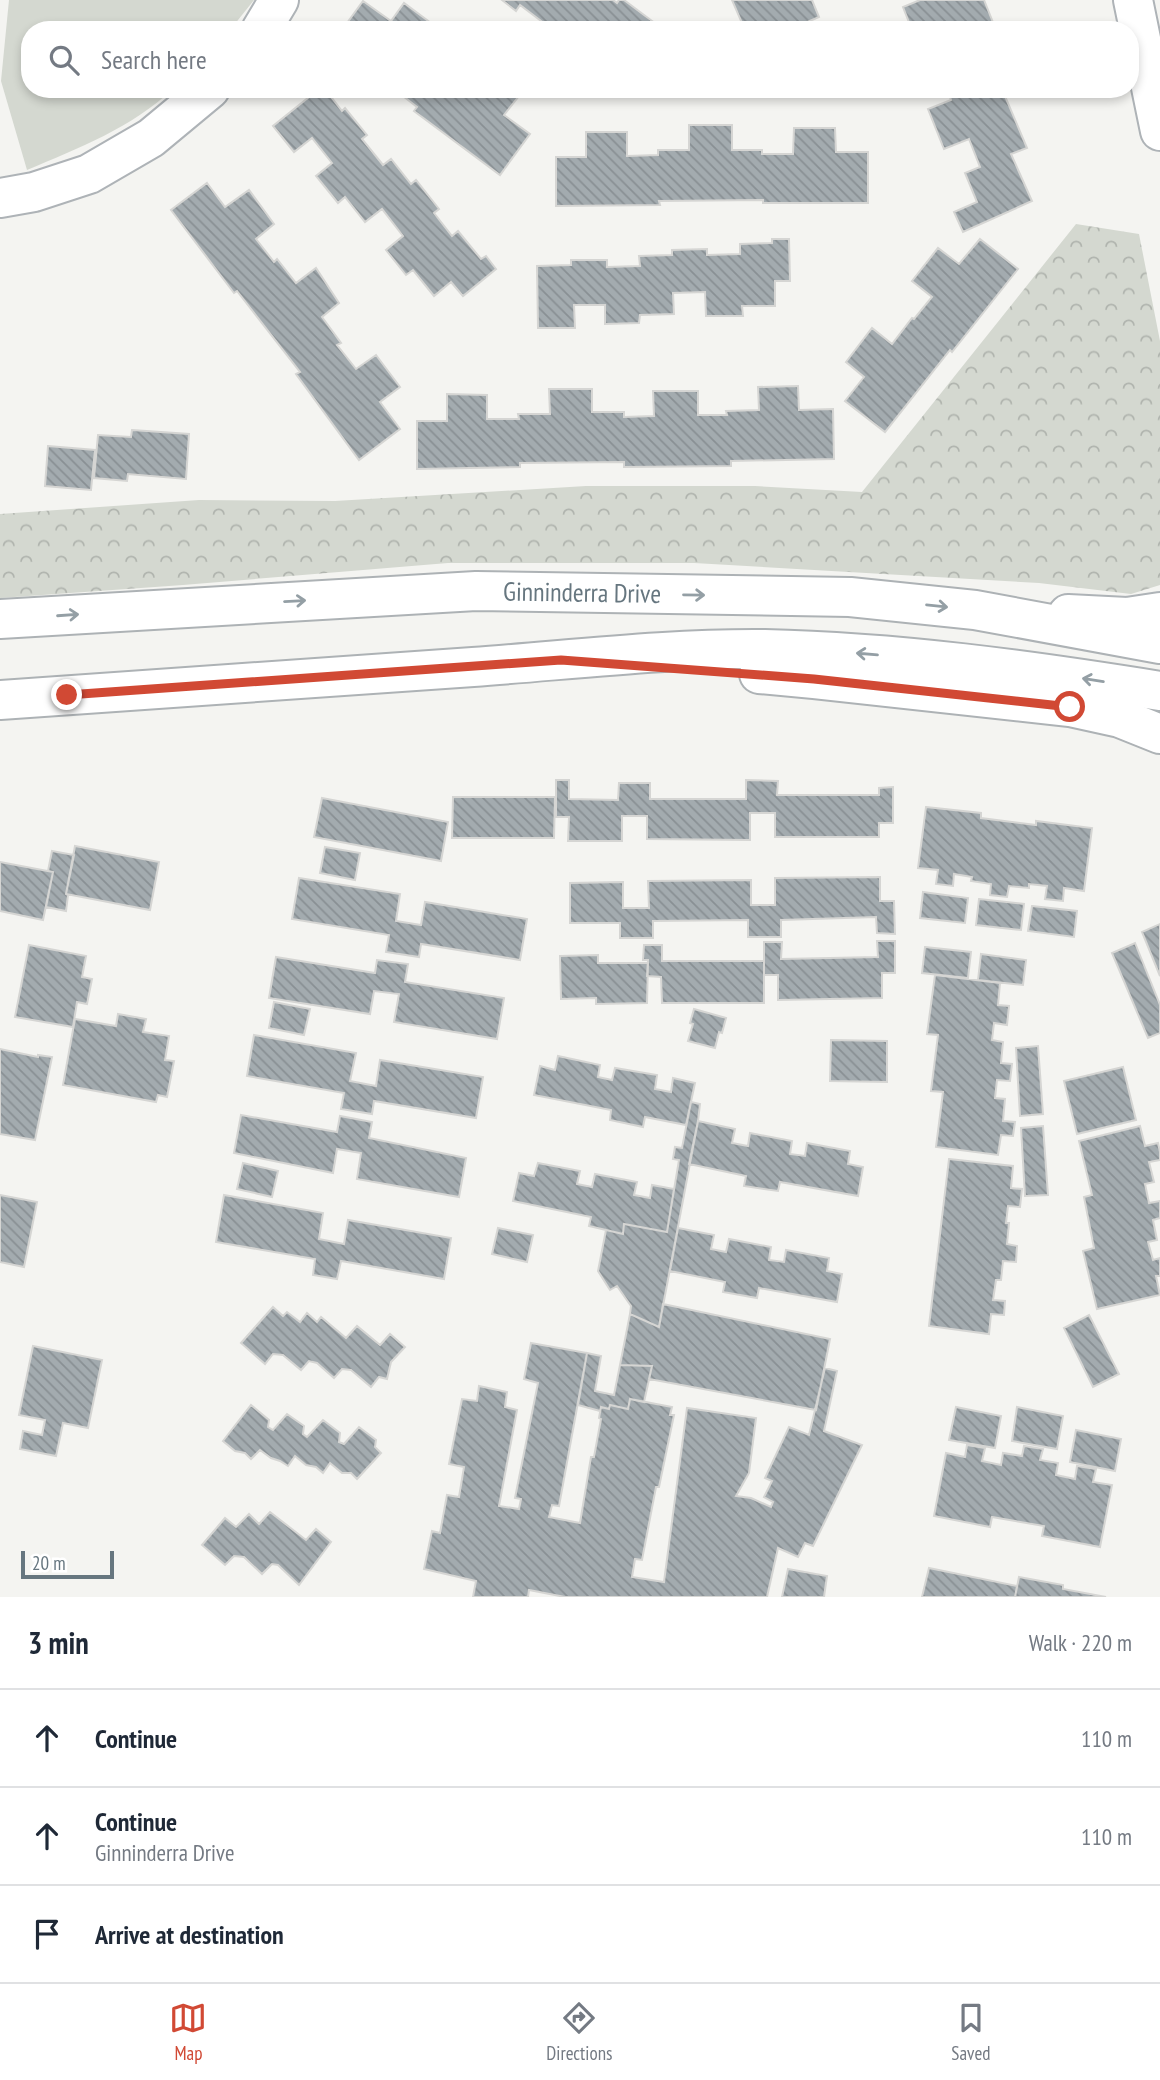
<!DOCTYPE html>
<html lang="en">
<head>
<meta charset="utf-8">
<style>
	:root { --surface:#fff; --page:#f6f6f7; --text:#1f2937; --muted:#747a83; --line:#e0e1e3; --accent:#d14934 }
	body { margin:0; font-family:"PT Sans Narrow",sans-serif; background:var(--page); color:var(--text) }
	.scale { position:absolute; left:21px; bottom:18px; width:93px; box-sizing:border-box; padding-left:7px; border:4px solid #66767f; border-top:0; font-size:19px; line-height:24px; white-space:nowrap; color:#66767f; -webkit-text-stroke:5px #fff; paint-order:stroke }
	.stop { position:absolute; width:21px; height:21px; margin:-16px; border:5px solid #d14934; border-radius:50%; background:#fff }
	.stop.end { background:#d14934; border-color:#fff; box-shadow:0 2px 7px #0008 }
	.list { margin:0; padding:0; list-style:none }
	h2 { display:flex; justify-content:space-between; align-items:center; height:91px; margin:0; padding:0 28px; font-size:30px }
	h2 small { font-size:23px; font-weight:400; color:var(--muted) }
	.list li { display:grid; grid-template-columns:46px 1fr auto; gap:21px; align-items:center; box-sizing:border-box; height:98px; padding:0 28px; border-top:2px solid var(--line) }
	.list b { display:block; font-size:26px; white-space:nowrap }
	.list p { margin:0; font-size:23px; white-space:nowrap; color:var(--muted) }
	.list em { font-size:23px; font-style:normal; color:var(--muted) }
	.icon { flex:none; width:38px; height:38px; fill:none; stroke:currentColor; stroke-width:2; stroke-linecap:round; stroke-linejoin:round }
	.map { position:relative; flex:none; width:1160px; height:1597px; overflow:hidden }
	.search { position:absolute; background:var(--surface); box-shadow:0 4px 10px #0003; left:21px; right:21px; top:21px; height:77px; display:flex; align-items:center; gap:18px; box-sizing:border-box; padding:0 24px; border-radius:28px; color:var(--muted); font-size:26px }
	.sheet { height:385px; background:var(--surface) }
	nav { display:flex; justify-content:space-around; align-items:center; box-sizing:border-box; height:98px; border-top:2px solid var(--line); background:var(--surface); font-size:19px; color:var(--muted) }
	nav a { display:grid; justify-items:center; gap:4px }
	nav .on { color:var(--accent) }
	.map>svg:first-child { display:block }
</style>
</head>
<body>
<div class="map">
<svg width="1160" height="1597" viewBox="0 0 1160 1597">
	<defs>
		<pattern id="forest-crowns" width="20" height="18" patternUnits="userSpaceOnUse" patternTransform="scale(1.75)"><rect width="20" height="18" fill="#d4d8d0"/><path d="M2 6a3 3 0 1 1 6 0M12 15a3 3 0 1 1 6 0" fill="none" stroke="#b0b4ae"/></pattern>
		<pattern id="building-back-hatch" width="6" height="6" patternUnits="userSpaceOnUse" patternTransform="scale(1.75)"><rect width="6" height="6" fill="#a3abaf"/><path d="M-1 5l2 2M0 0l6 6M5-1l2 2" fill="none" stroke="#899094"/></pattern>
	</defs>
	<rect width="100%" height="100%" fill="#f4f4f1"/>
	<path fill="#d4d8d0" d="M9,0H254L230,30H30V89H173C131,128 79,148 27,170L1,81Z"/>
	<path fill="url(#forest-crowns)" d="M1076,224L1139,234L1160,341V585L1131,594L1039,583L694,563H448L183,585L0,598V514L199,500L335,501L586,486H755L862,492Z"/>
	<path fill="url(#building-back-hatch)" stroke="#d5d5d3" stroke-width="2" d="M502,0H613L617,3L619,0H624L664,30H553L520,5L516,11Z
		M732,0H812L819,17L798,26L800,30H745Z
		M920,0H984L996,30H912L903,7Z
		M363,1L391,21L404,3L439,29L342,30Z
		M319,89H325L342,111L345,108L367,135L362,139L383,165L391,159L411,184L416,180L439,209L434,213L452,236L458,231L481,259L486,256L496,269L463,296L451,282L434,296L413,270L406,275L386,250L403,236L382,209L365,222L345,197L338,203L316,176L332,163L312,138L294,152L273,126Z
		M394,89H510L519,96L504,115L530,134L500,175L414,111L417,107Z
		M947,89H1002L1027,148L1011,154L1032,201L963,232L954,212L977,202L965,173L980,167L969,139L944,149L928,109L951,100Z
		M689,125H732V150H762V154H793L794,128H835L836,152H868V203H763V200L659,201L660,205L556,206V157H586V132H627V156L658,155V150H689Z
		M207,183L225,207L249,190L274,224L256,239L274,262L277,259L296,283L316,268L339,303L322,317L341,343L337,345L356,369L376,355L400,387L380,402L400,429L359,460L296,374L300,372L237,291L234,293L171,210Z
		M772,239H789L790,281H775V306H742L743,316H706L705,292L673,293L674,314L640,315L639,323L605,324V305H574L575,328H538L537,266L571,265V260H607V267L640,266L639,256L672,255V250L707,249V255L740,254V244L772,243Z
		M980,239L1018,269L952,352L950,350L885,432L845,401L864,377L846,362L872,328L892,344L912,318L914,319L932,297L912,281L938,248L959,264Z
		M798,386L799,410L833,409L834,459L731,461V466L624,467V462L520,463V467L417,469V421H447V394L487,395V419H519L518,414H550L549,389H592V412H624V417L654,416L653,391H698V415H727L726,411L759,410L758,387Z
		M132,430L189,434L186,479L128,474L127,481L94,478L98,435L131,437Z
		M48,446L95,450L91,490L45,486Z
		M556,780H569V799L618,800L619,783H650V799H746V780L778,781L777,795H879V788L893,787V823H879V837H775V813H750V840L647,839V816H622V841H568L569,817H556Z
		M453,797H555L554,838H452Z
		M322,798L448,822L441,861L314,837Z
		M926,807L981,813V818L1036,825V821L1092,828L1084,891L1064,888L1063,901L1045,899L1047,886L1029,884V888L1009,886L1007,897L990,895L991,884L971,881L972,877L954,874L953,886L936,884L938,870L918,868Z
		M75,846L159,862L150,910L66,894Z
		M325,847L360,853L355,880L320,873Z
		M52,851L74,855L66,894L68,895L66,911L46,907L53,872L48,871Z
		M0,862L53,872L43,920L0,911Z
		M880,877V901H894L895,934L877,933L876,917L781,920V937H748V920L653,921V938H620V923H570V883L623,882V908H649L648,881L751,880V905H775V878Z
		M299,878L400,894L396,921L421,925L425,902L527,919L520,960L421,944L419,957L386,952L389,935L292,919Z
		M923,892L968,898L965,923L920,918Z
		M979,899L1024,904L1021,930L976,925Z
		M1032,906L1077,911L1074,937L1028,931Z
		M1160,924V976L1142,932Z
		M877,941H895V973H882V998L778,1000V975H764V942H782L781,959L878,957Z
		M1135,943L1160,1005V1033L1148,1038L1112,953Z
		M29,945L86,956L82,977L92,979L87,1004L77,1002L73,1027L15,1017Z
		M644,945H662V961H764V1003H662L661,977L647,976L648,960H643Z
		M925,947L971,952L968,978L922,973Z
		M981,954L1026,960L1023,985L978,980Z
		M598,955V963H648L647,1003L596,1004V998L561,999L560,956Z
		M276,957L375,973L377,960L408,964L405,982L504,998L497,1039L394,1022L399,994L374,991L370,1014L269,998Z
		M935,975L1000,983L998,1005L1009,1006L1007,1025L994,1023L992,1040L1003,1042L1001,1063L1012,1064L1010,1081L997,1080L995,1098L1005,1099L1003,1121L1015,1122L1013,1136L1001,1135L998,1155L936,1147L943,1092L931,1091L938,1035L927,1034Z
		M274,1002L310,1009L304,1035L269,1028Z
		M694,1009L726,1018L722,1033L719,1032L715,1048L688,1041L693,1024L690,1023Z
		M118,1014L146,1019L143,1032L169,1036L165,1060L174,1061L167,1097L158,1095L156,1102L63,1085L75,1019L116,1026Z
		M254,1035L356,1053L350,1081L376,1086L380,1060L483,1077L476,1118L374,1101L372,1114L341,1109L344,1093L247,1076Z
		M831,1040L887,1041V1082L830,1081Z
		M1038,1046L1043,1114L1020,1116L1016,1048Z
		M0,1049L38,1057V1055L52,1057L35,1140L0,1134Z
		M558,1056L600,1065L598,1077L612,1080L615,1068L657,1075L655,1089L671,1092L673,1078L695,1083L686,1125L645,1117L643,1127L610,1120L611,1110L534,1095L540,1066L555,1070Z
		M1123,1067L1136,1120L1077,1134L1064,1081Z
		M691,1102L700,1104L698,1121L659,1327L630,1314L631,1306L617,1286L610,1290L598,1271L606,1230L623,1234L624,1224L667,1232L679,1160L673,1159L675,1147L682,1148Z
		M241,1115L337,1132L340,1116L372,1122L369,1138L466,1158L459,1197L357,1179L361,1153L337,1149L333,1173L234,1153Z
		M698,1121L735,1129L732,1143L748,1146L750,1133L792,1141L790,1154L805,1156L807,1143L850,1151L848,1164L863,1167L858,1196L780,1182L778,1191L744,1186L746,1176L689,1164Z
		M1043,1126L1048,1195L1025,1196L1021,1128Z
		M1140,1126L1145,1146L1158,1143L1160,1152V1160L1149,1162L1154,1182L1145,1184L1149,1203L1160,1201V1218L1153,1220L1157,1240L1148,1242L1153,1260L1160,1258V1276H1156L1160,1295L1097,1309L1083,1251L1094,1248L1084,1197L1092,1195L1079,1141Z
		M949,1159L1013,1166L1011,1188L1022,1189L1020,1207L1008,1206L1006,1223H1009L1007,1244L1017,1246L1016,1262L1003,1261L1001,1280H996L993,1300L1005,1301L1004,1315L991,1314L989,1334L929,1326Z
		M243,1163L278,1171L272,1197L237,1189Z
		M538,1163L580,1171L577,1184L592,1187L595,1174L637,1182L634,1195L650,1198L652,1185L674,1189L667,1232L624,1224L623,1234L589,1226L591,1217L513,1201L519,1173L534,1176Z
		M0,1195L37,1202L24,1267L0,1262Z
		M224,1195L323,1213L319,1239L344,1244L348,1220L451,1238L444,1279L341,1261L337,1279L313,1275L315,1259L216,1242Z
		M498,1228L533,1235L527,1262L492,1254Z
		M678,1228L714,1235L711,1249L726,1252L729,1239L771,1247L769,1260L784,1262L786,1250L829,1258L827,1271L842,1274L837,1302L759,1288L757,1298L723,1292L725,1282L670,1271Z
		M663,1304L830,1339L816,1410L649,1379L652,1366L620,1365L630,1314L659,1327Z
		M273,1307L283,1316L287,1312L300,1322L307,1313L317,1322L321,1317L346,1338L357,1326L380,1345L390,1334L405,1347L391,1362L387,1379L379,1377L371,1387L351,1370L342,1369L334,1378L317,1363L309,1361L301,1370L283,1355L273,1354L265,1364L241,1343Z
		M1089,1315L1119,1374L1093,1387L1064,1328Z
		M531,1343L587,1353L559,1506L552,1505L549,1517L580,1523L591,1457H594L601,1419L599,1418L601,1407L609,1409L610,1405L628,1409L630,1399L672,1407L670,1415H674L659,1487H656L642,1560L635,1559L632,1577L664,1582L687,1408L756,1418L749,1473L736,1496L751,1498L771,1507L773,1502L764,1497L772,1481L765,1478L789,1427L809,1435L825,1368L837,1371L824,1431L862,1445L813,1546L805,1543L798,1557L778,1548L767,1597H565L529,1590L528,1597H473L476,1581L424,1569L432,1531L440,1533L447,1495L459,1497L464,1467L449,1464L462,1399L477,1401L479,1386L507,1392L505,1407L517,1410L499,1506L519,1509L521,1499L515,1498L538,1383L524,1379Z
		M33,1346L102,1360L88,1428L63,1423L56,1456L20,1449L23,1431L42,1435L45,1420L19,1415Z
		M587,1353L601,1356L595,1391L614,1395L620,1365L652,1366L644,1402L630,1399L628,1409L610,1405L609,1409L601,1407L600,1411L578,1405Z
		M251,1405L269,1420L268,1427L273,1430L287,1414L304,1426L303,1434L307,1437L323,1420L340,1433L339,1442L344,1444L359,1427L376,1440L375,1447L381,1453L357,1479L351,1473H342L330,1463L323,1473L316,1467L306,1465L295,1456L288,1466L280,1461L271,1458L260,1450L251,1459L245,1453L235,1451L223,1441Z
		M956,1407L1001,1416L995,1448L949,1440Z
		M1017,1407L1063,1416L1057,1449L1012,1441Z
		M1076,1430L1121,1439L1115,1471L1070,1462Z
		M967,1445L985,1448L982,1461L1001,1465L1003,1453L1022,1456L1024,1446L1043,1449L1040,1460L1058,1463L1056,1475L1075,1479L1077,1466L1096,1469L1093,1482L1112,1485L1100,1547L1042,1536L1044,1526L992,1517L990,1527L934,1516L946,1453L965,1457Z
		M270,1512L306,1540L316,1529L331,1542L299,1585L278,1565L272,1564L262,1574L244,1557L234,1556L225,1565L202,1545L225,1518L236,1527L249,1514L259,1524Z
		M929,1568L1017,1586L1015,1597H922Z
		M788,1569L827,1576L824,1597H782Z
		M1019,1577L1063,1585V1589L1106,1597H1015Z"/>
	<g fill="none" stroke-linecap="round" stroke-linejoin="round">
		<g stroke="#aeb3b7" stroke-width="42">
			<path id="secondary" d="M1133,0L1160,131
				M261,30L279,0
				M0,198L34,192L89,174L151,138L210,89
				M1068,614L1127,617L1160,612"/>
		</g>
		<g stroke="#adb2b5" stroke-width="42">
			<g id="primary">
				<path id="s1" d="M0,619L476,591L850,597L975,610L1160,644"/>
				<path d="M759,674L814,679L1070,707L1120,718L1160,734"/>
				<path d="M0,700C158,688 315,679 473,667C570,660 668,648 765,649C898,652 1029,670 1160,691"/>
			</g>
		</g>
		<use href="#secondary" stroke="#fff" stroke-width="38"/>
		<use href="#primary" stroke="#fff" stroke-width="38"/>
	</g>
	<defs><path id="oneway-shaft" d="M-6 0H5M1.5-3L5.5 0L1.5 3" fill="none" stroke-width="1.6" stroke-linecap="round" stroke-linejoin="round" transform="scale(1.75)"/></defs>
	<g stroke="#949fa5">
		<use href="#oneway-shaft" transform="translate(694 595) rotate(1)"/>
		<use href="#oneway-shaft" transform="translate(295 601) rotate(-3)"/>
		<use href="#oneway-shaft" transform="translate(937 606) rotate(6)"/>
		<use href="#oneway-shaft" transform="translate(68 615) rotate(-4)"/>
		<use href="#oneway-shaft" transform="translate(867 654) rotate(-175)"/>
		<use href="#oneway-shaft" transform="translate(1093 680) rotate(-171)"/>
	</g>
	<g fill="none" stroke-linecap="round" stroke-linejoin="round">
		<path stroke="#d14934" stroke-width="9" d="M67,695L561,660L814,679L1070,707"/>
	</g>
	<g text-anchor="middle" stroke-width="7" stroke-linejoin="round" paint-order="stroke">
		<g font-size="26" fill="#66767f" stroke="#fff">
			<text dy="9" stroke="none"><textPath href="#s1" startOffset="583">Ginninderra Drive</textPath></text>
		</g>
	</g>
</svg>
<div class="scale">20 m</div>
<div class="stop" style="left:1070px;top:707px"></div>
<div class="stop end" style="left:67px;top:695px"></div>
<div class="search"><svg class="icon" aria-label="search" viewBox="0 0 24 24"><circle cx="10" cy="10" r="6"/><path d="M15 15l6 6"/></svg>Search here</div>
</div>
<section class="sheet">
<h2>3 min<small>Walk · 220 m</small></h2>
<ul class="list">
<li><svg class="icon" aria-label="ahead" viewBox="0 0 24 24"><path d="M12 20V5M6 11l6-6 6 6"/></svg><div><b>Continue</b></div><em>110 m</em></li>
<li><svg class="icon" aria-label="ahead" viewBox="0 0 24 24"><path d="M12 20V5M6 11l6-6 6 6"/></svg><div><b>Continue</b><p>Ginninderra Drive</p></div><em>110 m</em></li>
<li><svg class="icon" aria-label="arrive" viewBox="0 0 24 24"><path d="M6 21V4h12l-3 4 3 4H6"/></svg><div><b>Arrive at destination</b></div></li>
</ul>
</section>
<nav>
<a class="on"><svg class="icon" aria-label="map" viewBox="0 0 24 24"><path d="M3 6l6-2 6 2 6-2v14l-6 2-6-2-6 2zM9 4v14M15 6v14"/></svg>Map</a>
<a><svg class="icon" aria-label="directions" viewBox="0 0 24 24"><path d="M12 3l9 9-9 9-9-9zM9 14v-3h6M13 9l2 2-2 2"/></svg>Directions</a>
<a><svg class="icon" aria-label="saved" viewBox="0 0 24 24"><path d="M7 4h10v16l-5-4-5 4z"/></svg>Saved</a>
</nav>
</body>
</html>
